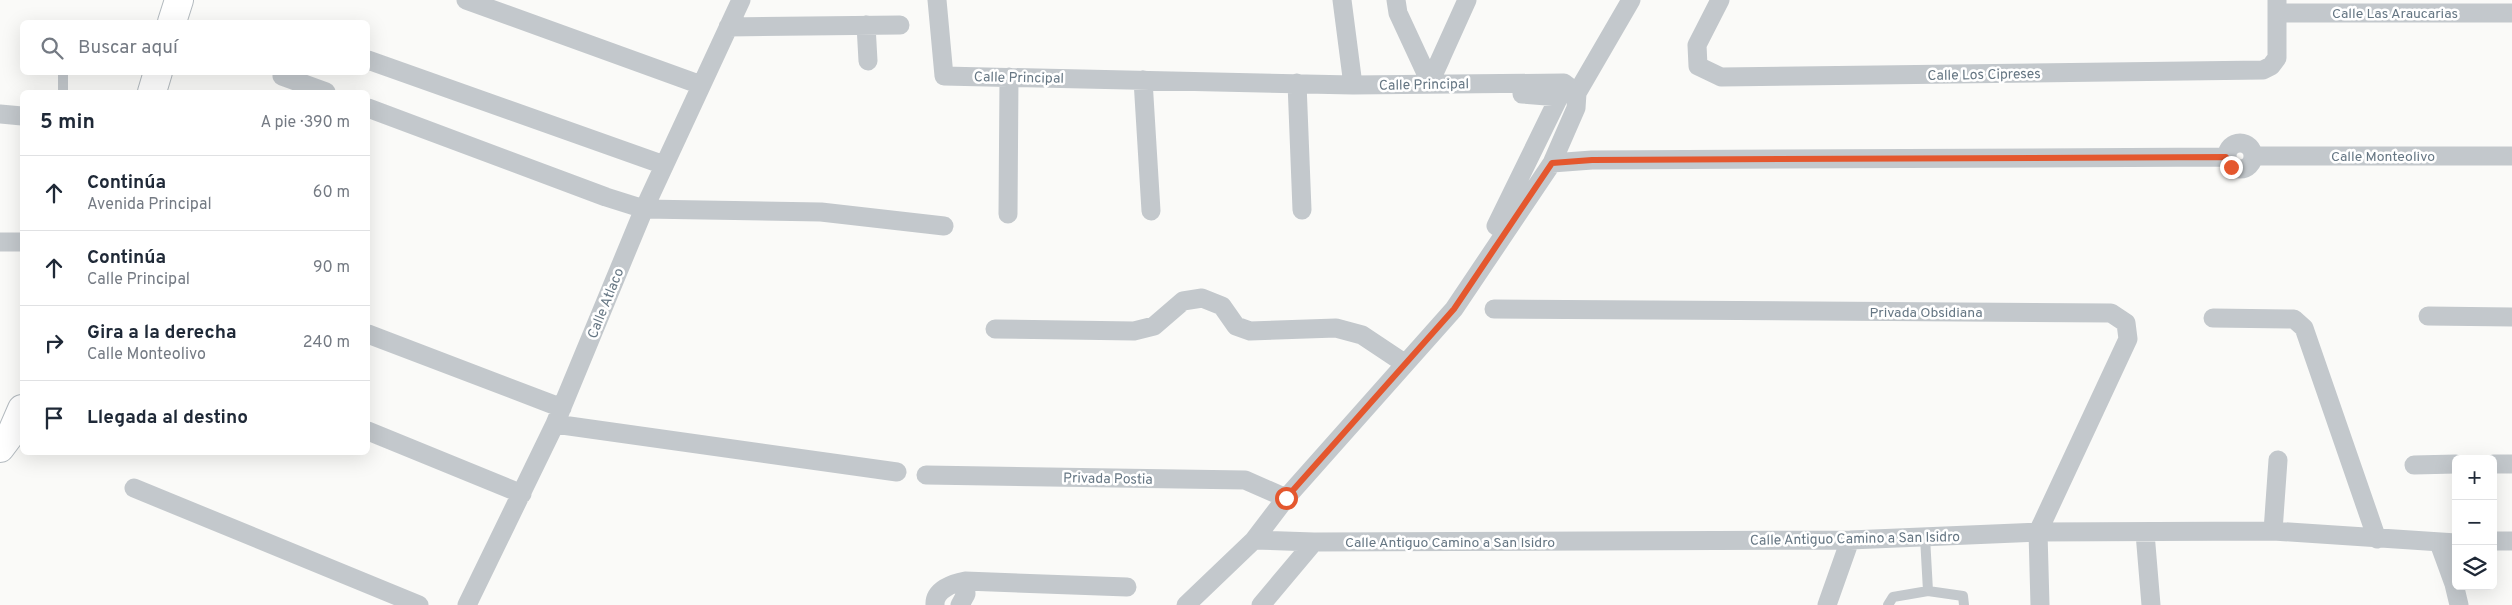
<!DOCTYPE html>
<html lang="es">
<head>
<meta charset="utf-8">
<style>
	:root { --surface:#fff; --page:#f6f6f7; --text:#1f2937; --muted:#747a83; --line:#e0e1e3 }
	body { margin:0; font-family:Overpass,sans-serif; background:var(--page); color:var(--text) }
	.controls { position:absolute; right:15px; bottom:15px; display:grid; overflow:hidden; border-radius:8px; box-shadow:0 5px 20px #0002 }
	.controls button { width:45px; height:45px; display:grid; place-items:center; padding:0; border:0; border-bottom:1px solid var(--line); background:var(--surface); color:var(--text); font:25px sans-serif }
	.stop { position:absolute; width:15px; height:15px; margin:-11px; border:4px solid #e4572e; border-radius:50%; background:#fff }
	.stop.end { background:#e4572e; border-color:#fff; box-shadow:0 1px 5px #0008 }
	.list { margin:0; padding:0; list-style:none }
	h2 { display:flex; justify-content:space-between; align-items:center; height:65px; margin:0; padding:0 20px; font-size:21px }
	h2 small { font-size:16px; font-weight:400; color:var(--muted) }
	.list li { display:grid; grid-template-columns:32px 1fr auto; gap:15px; align-items:center; box-sizing:border-box; height:75px; padding:0 20px; border-top:1px solid var(--line) }
	.list b { display:block; font-size:19px; white-space:nowrap }
	.list p { margin:0; font-size:16px; white-space:nowrap; color:var(--muted) }
	.list em { font-size:16px; font-style:normal; color:var(--muted) }
	.icon { flex:none; width:28px; height:28px; fill:none; stroke:currentColor; stroke-width:2; stroke-linecap:round; stroke-linejoin:round }
	.map { position:relative; flex:none; width:2512px; height:605px; overflow:hidden }
	.search { position:absolute; background:var(--surface); box-shadow:0 5px 20px #0002; left:20px; top:20px; width:350px; height:55px; display:flex; align-items:center; gap:12px; box-sizing:border-box; padding:0 18px; border-radius:8px; color:var(--muted); font-size:19px }
	.panel { position:absolute; background:var(--surface); box-shadow:0 5px 20px #0002; left:20px; top:90px; width:350px; height:365px; border-radius:8px }
	.map>svg:first-child { display:block }
</style>
</head>
<body>
<div class="map">
<svg width="2512" height="605" viewBox="0 0 2512 605">
	<rect width="100%" height="100%" fill="#fafaf8"/>
	<g fill="none" stroke-linecap="round" stroke-linejoin="round">
		<g stroke="#b3babf" stroke-width="30">
			<path id="secondary" d="M172,22L179,0
				M152,92L158,72
				M0,448L12,432L22,409"/>
		</g>
		<path stroke="#c3c8cc" stroke-width="10" d="M63,92V72
			M1925,537L1928,591
			M1888,605L1893,597L1928,591L1963,596L1964,605"/>
		<path stroke="#c3c8cc" stroke-width="19" d="M466,0L701,85
			M937,0L944,76L1353,85L1564,83L1577,93
			M1342,0L1353,85
			M1396,0L1398,13L1430,82
			M1720,0L1697,45L1698,66L1721,77L2263,70L2271,66L2277,58V0
			M2277,13H2512
			M866,25L868,61
			M728,27L900,25
			M1441,58L1430,82L1467,0
			M368,60L664,165
			M282,76L326,92
			M1143,80L1151,211
			M1297,83L1302,210
			M368,108L606,197L644,209L821,212L944,226
			M0,114L22,116
			M2227 156a13 13 0 1 1 26 0a13 13 0 1 1-26 0Z
			M2254,156H2512
			M1552,163L1592,160L2226,157
			M1008,214L1009,77
			M1496,226L1559,97L1522,94
			M0,242H22
			M1494,309L2111,313L2126,323L2128,339L2038,532L2040,605
			M2428,316L2512,317
			M2213,318L2294,319L2304,328L2377,539
			M995,329L1134,331L1154,326L1183,301L1202,298L1222,306L1236,326L1250,331L1336,328L1362,335L1404,363
			M368,334L562,408
			M555,424L897,472
			M368,431L522,494
			M2493,464H2512
			M2414,465L2456,464
			M926,475L1245,480L1286,498
			M134,488L419,605
			M2273,531L2278,460
			M2145,533L2151,605
			M1254,540L1314,542L1850,540L2038,532L2273,531L2456,543
			M2493,541H2512
			M2439,543L2454,584L2459,605
			M965,581L1127,587
			M467,605L555,424L644,209L741,0
			M935,605C934,590 953,583 965,581L966,594L960,605
			M1186,605L1254,540L1286,498L1454,309L1552,163L1576,108L1577,93L1631,0
			M1261,605L1314,542
			M1827,605L1850,540"/>
		<use href="#secondary" stroke="#fff" stroke-width="28"/>
	</g>
	<g fill="none" stroke-linecap="round" stroke-linejoin="round">
		<path stroke="#e4572e" stroke-width="6" d="M1286,498L1454,309L1552,163L1592,160L2226,157L2231,167"/>
	</g>
	<g text-anchor="middle" stroke-width="5" stroke-linejoin="round" paint-order="stroke">
		<g font-size="14" fill="#657683" stroke="#fff">
			<text x="2395" y="18">Calle Las Araucarias</text>
			<text transform="translate(1984 74) rotate(-1)" y="5">Calle Los Cipreses</text>
			<text transform="translate(1019 77) rotate(1)" y="5">Calle Principal</text>
			<text transform="translate(1424 84) rotate(-1)" y="5">Calle Principal</text>
			<text x="2383" y="161">Calle Monteolivo</text>
			<text transform="translate(605 303) rotate(-68)" y="5">Calle Atlaco</text>
			<text x="1926" y="317">Privada Obsidiana</text>
			<text transform="translate(1108 478) rotate(1)" y="5">Privada Postia</text>
			<text transform="translate(1855 538) rotate(-1)" y="5">Calle Antiguo Camino a San Isidro</text>
			<text x="1450" y="547">Calle Antiguo Camino a San Isidro</text>
		</g>
	</g>
</svg>
<div class="controls">
<button>+</button>
<button>−</button>
<button><svg class="icon" aria-label="layers" viewBox="0 0 24 24"><path d="M12 4l9 5-9 5-9-5zM3 14l9 5 9-5"/></svg></button>
</div>
<div class="stop" style="left:1286px;top:498px"></div>
<div class="stop end" style="left:2231px;top:167px"></div>
<div class="search"><svg class="icon" aria-label="search" viewBox="0 0 24 24"><circle cx="10" cy="10" r="6"/><path d="M15 15l6 6"/></svg>Buscar aquí</div>
<section class="panel">
<h2>5 min<small>A pie · 390 m</small></h2>
<ul class="list">
<li><svg class="icon" aria-label="ahead" viewBox="0 0 24 24"><path d="M12 20V5M6 11l6-6 6 6"/></svg><div><b>Continúa</b><p>Avenida Principal</p></div><em>60 m</em></li>
<li><svg class="icon" aria-label="ahead" viewBox="0 0 24 24"><path d="M12 20V5M6 11l6-6 6 6"/></svg><div><b>Continúa</b><p>Calle Principal</p></div><em>90 m</em></li>
<li><svg class="icon" aria-label="right" viewBox="0 0 24 24"><path d="M7 20v-9h11M14 6l5 5-5 5"/></svg><div><b>Gira a la derecha</b><p>Calle Monteolivo</p></div><em>240 m</em></li>
<li><svg class="icon" aria-label="arrive" viewBox="0 0 24 24"><path d="M6 21V4h12l-3 4 3 4H6"/></svg><div><b>Llegada al destino</b></div></li>
</ul>
</section>
</div>
</body>
</html>
